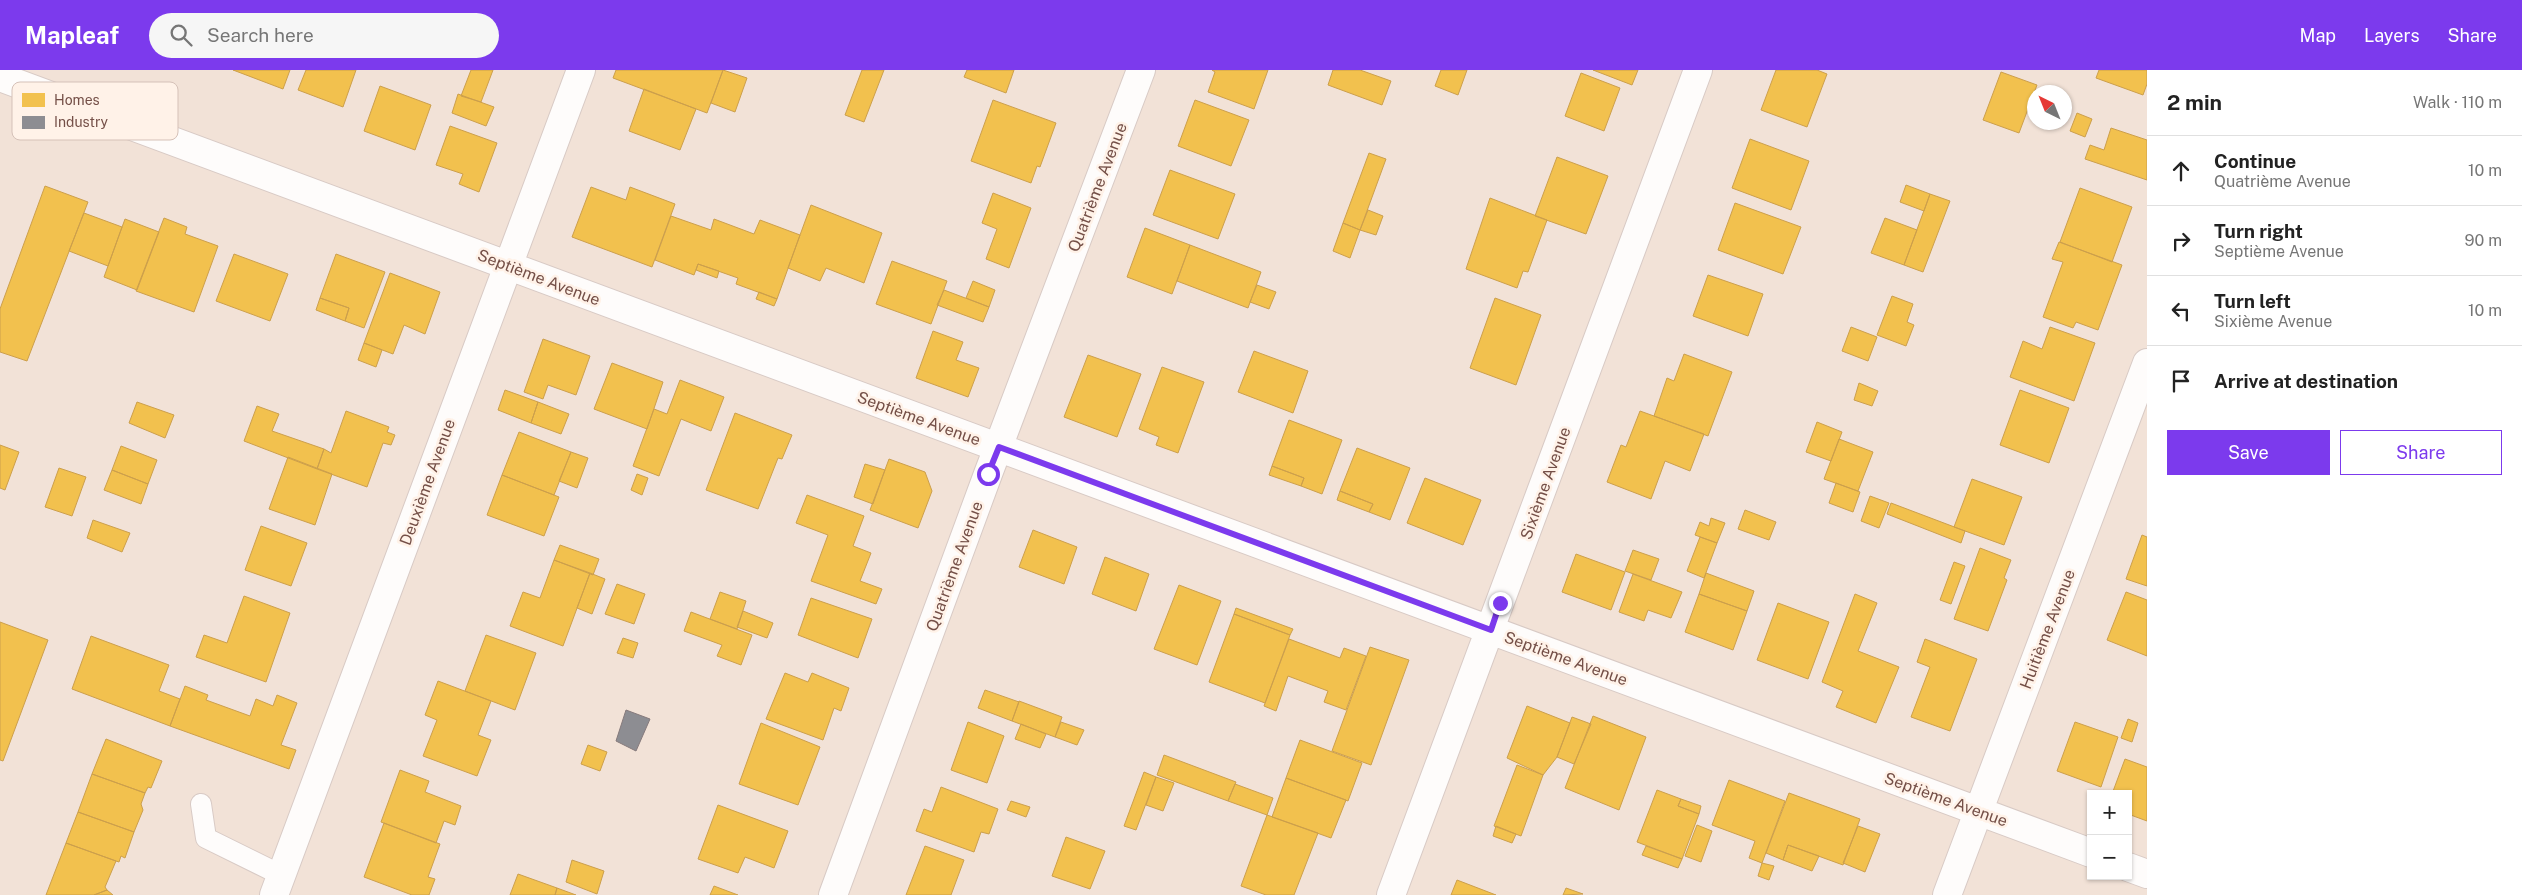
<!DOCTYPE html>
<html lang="en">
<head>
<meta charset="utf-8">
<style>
	:root { --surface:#fff; --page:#f6f6f6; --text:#222; --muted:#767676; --line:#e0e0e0; --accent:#7c3aed }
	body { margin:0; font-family:"Public Sans",sans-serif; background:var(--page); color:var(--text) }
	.controls { position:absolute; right:15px; bottom:15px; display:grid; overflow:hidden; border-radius:0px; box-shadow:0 1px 4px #0004 }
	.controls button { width:45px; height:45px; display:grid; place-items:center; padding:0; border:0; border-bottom:1px solid var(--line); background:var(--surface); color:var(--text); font:25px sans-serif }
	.compass { position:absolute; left:2027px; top:15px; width:45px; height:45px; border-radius:50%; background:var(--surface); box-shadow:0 1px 4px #0004; rotate:317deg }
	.stop { position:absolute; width:15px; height:15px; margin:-11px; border:4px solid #7c3aed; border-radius:50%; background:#fff }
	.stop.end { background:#7c3aed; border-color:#fff; box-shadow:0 1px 5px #0008 }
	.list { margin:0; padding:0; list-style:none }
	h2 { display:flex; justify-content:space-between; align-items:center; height:65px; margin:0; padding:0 20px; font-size:21px }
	h2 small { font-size:16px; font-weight:400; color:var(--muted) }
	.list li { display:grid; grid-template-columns:32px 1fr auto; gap:15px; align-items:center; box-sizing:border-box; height:70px; padding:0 20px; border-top:1px solid var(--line) }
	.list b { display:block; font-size:19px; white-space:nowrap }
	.list p { margin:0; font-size:16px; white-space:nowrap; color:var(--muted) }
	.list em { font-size:16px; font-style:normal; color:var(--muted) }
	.actions { display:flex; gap:10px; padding:15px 20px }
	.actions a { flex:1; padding:11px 0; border:1px solid var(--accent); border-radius:0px; text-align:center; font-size:18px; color:var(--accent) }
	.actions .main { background:var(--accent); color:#fff }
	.icon { flex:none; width:28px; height:28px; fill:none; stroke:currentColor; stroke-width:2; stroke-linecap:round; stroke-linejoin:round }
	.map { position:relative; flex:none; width:2147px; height:825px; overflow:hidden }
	header { display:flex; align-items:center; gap:30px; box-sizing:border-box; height:70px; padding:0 25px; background:var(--accent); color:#fff }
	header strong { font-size:24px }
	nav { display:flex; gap:28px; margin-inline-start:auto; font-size:18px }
	.search { width:350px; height:45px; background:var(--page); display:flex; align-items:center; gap:12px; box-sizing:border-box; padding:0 18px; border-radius:28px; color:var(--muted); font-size:19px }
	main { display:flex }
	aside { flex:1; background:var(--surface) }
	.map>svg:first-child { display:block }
</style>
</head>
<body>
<header>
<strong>Mapleaf</strong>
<div class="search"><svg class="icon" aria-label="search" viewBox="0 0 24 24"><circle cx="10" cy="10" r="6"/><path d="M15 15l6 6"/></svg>Search here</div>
<nav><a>Map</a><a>Layers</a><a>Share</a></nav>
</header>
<main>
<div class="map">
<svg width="2147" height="825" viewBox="0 0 2147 825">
	<rect width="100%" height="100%" fill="#f7eee7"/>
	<path fill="#f2e2d7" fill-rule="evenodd" d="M4,0H2147V825H0V11ZM2034,22H2064V52H2034ZM2091,724H2128V806H2091Z"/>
	<path fill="#f2c14e" stroke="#cc9f4c" d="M233,0H290L283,19Z
		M306,0H356L343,37L298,20Z
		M471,0H493L481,32L461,26Z
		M616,0H723L707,43L613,8Z
		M723,0L747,8L735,42L711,33Z
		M862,0H884L864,52L845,45Z
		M967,0H1014L1006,23L964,7Z
		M1212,0H1268L1254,39L1208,22L1215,2Z
		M1333,0H1360L1391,11L1382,35L1328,15Z
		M1441,0H1467L1458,25L1435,16Z
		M1593,0H1638L1632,15Z
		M1776,0H1817L1827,4L1807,57L1761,40Z
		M2099,0H2147V14L2143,25L2096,8Z
		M2001,2L2037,15L2019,63L1983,50Z
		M1581,3L1620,18L1604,61L1565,46Z
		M380,16L431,35L415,80L364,61Z
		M644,19L696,39L680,80L629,61Z
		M458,24L494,37L486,56L452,43Z
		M993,30L1056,53L1040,97L1037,96L1031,113L971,91Z
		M1195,30L1249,50L1231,96L1178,76Z
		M2077,43L2092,49L2085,67L2070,61Z
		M450,56L497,73L479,122L459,114L463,104L436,95Z
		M2111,58L2147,70V110L2085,89L2090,75L2104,80Z
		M1750,69L1809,91L1791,140L1732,118Z
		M1369,83L1386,89L1360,160L1343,153Z
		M1557,87L1608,106L1586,164L1535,146Z
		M1170,100L1235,124L1218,169L1153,145Z
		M1906,115L1930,124L1924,141L1900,132Z
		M45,116L88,132L27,291L0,282V239Z
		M591,117L626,130L630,117L675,134L652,197L572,167Z
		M2080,118L2132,137L2112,192L2060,172Z
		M993,123L1031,138L1009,198L986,189L997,159L982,153Z
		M1930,124L1950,131L1923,202L1904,195Z
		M1490,128L1547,150L1528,202L1523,201L1517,218L1466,199Z
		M1735,133L1801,157L1783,204L1718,180Z
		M811,135L882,163L864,213L826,198L820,211L788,198Z
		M1368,140L1383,146L1376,165L1360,160Z
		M84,143L122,157L108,196L69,181Z
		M671,146L711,160L714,149L754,164L760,150L800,165L777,229L736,214L738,208L698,194L694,205L655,190Z
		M164,148L187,157L185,164L218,176L194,242L136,221Z
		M1885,148L1917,160L1904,195L1871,183Z
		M125,149L159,162L137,220L104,207Z
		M1343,153L1360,160L1350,188L1333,181Z
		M1145,158L1190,175L1172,224L1127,207Z
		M2059,172L2122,195L2098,260L2076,252L2073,258L2043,247L2063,192L2052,189Z
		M1190,175L1261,202L1248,238L1177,211Z
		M234,184L288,204L270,251L216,231Z
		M336,184L385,202L364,258L345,251L349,238L320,228Z
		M892,191L947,211L931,254L876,234Z
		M698,194L719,201L717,208L696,200Z
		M390,203L440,222L425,264L404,255L393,284L364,273Z
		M1708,205L1763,224L1748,266L1693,246Z
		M973,211L995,220L989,237L966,228Z
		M1257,215L1276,222L1269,239L1250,232Z
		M944,220L989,237L983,252L937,235Z
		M759,222L777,229L774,236L756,229Z
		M1892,226L1913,234L1907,252L1914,255L1906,276L1877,265Z
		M320,228L349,238L345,251L316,240Z
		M1495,228L1541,245L1516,315L1470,298Z
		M1851,257L1877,267L1868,291L1842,281Z
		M2050,257L2095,273L2074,331L2010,307L2023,271L2042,279Z
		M933,261L963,272L956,290L979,298L968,327L916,308Z
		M543,269L590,286L576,325L548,315L543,329L524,322Z
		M364,273L382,280L376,297L358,290Z
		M1254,281L1308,301L1293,343L1238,322Z
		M1684,284L1732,302L1708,366L1654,346L1667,308L1674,311Z
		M1088,285L1141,304L1117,367L1064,347Z
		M612,293L663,312L647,359L594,339Z
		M1162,297L1204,312L1178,383L1156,375L1159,367L1139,359Z
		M680,310L724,327L711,361L681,349L659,406L633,396L654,339L667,344Z
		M1859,313L1878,321L1872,336L1854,330Z
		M505,320L538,332L531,353L498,340Z
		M2020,320L2069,338L2049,393L2000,375Z
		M137,332L174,345L165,368L129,353Z
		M538,332L569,344L561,364L531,353Z
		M257,336L279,344L272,361L324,379L317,399L244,371Z
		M346,341L389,357L387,362L395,365L391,375L383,373L367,417L317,399L324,379L331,383Z
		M1640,341L1704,364L1690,401L1665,391L1651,429L1607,412L1621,375L1626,377Z
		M735,343L792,365L782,389L778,388L758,439L706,420Z
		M1289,350L1342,370L1322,424L1301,416L1304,408L1272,396Z
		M1817,352L1842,362L1831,391L1806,382Z
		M519,362L571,382L554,425L502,405Z
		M1839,369L1873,382L1858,421L1824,409Z
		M0,375L19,382L5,420L0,418Z
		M121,376L157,390L148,414L112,400Z
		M1357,378L1410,398L1390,450L1369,442L1373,434L1340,421Z
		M571,382L588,388L577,418L559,411Z
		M288,387L332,404L315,455L269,439Z
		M889,389L925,402L932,421L918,458L870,440Z
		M865,394L885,400L873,434L854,427Z
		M1272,396L1304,408L1301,416L1269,405Z
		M59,398L86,407L72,446L45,437Z
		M112,400L148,414L141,434L104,420Z
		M637,404L648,408L642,425L631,420Z
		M502,405L559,427L544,466L487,445Z
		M1425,408L1481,430L1463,475L1407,453Z
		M1972,409L2022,427L2004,475L1954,457Z
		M1836,413L1860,422L1853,442L1829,433Z
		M1340,421L1373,434L1369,442L1337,430Z
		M807,425L864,446L853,476L871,483L860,511L882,519L876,534L811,511L828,465L796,453Z
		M1870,426L1889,433L1879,458L1861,451Z
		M1891,433L1965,461L1961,473L1887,444Z
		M1745,440L1776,452L1769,470L1738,459Z
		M1711,448L1725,453L1717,473L1695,465L1700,452L1709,456Z
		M93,450L130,463L122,482L87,468Z
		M261,456L307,473L291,516L245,500Z
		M1033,460L1077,477L1064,514L1019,497Z
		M2142,465L2147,467V516L2126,509Z
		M1700,467L1717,473L1704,508L1687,501Z
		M560,475L599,489L593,505L554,490Z
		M1980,478L2011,490L2004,508L2007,510L1988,561L1954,549Z
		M1633,480L1659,489L1651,510L1625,501Z
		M1576,484L1625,502L1611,540L1562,522Z
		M1105,487L1149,504L1136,541L1092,524Z
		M554,490L590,503L563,576L510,556L523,522L540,528Z
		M1954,492L1965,496L1951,534L1940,530Z
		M590,503L605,509L592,544L577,538Z
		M1706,503L1754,521L1747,541L1699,524Z
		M1633,504L1682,522L1671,548L1648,540L1644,551L1619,542Z
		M617,514L645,524L634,554L605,544Z
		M1179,515L1221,531L1197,595L1154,579Z
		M720,522L746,531L737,559L710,549Z
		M2126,522L2147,530V586L2107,570Z
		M1699,524L1747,541L1733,580L1685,562Z
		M1855,524L1877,533L1858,581L1899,597L1876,653L1836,637L1843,621L1822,612Z
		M244,526L290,543L266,612L196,587L204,565L227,573Z
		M811,528L872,549L858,588L798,565Z
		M1778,533L1829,552L1808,609L1757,590Z
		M1236,538L1293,559L1290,565L1234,544Z
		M743,541L773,553L767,568L737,557Z
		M691,542L752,565L741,595L717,586L722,575L684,561Z
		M1234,544L1290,565L1265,633L1209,612Z
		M0,552L48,570L3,691L0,690Z
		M486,565L536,583L515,640L465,621Z
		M91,566L169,595L159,621L180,629L170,656L72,619Z
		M623,568L638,573L633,588L617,583Z
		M1289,569L1340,588L1344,578L1366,586L1346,640L1324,632L1328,621L1288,606L1276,641L1264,636Z
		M1925,569L1977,589L1950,661L1911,647L1930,597L1917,592Z
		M1370,577L1409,590L1371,695L1332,681Z
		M785,603L808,612L812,603L849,618L841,641L834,638L823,670L766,649Z
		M438,611L491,631L478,665L491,670L477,706L423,686L437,650L425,645Z
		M185,616L208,625L206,630L250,646L256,629L273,636L277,625L297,633L281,675L296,680L289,699L170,656Z
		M985,620L1019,632L1012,651L978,638Z
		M1019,631L1062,647L1055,667L1012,651Z
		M1527,636L1570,653L1557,687L1543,705L1507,688Z
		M1593,646L1646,667L1619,740L1565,718Z
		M1572,647L1591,654L1574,694L1557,687Z
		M2128,649L2138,653L2132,672L2121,668Z
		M968,652L1004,666L987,713L951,700Z
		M1061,652L1084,660L1077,675L1055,667Z
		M2075,652L2118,667L2101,717L2057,701Z
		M761,653L820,677L798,735L739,714Z
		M1021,654L1046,664L1040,678L1015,669Z
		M106,669L162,691L151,718L148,717L145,723L92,704Z
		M1300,670L1362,693L1348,731L1286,708Z
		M588,675L607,682L600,701L581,694Z
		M1164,685L1236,712L1228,731L1157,705Z
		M2125,689L2147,697V751L2128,744V724H2112Z
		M1517,695L1543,705L1521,766L1494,756Z
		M400,700L429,711L425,722L461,736L455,755L444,751L436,773L381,752Z
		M1144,702L1156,707L1136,760L1124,756Z
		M92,704L145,723L141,734L143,740L134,762L78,742Z
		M1156,707L1174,713L1163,741L1146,735Z
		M1286,708L1346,730L1331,768L1272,747Z
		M1729,710L1785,731L1762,793L1749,788L1755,771L1712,755Z
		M1235,714L1273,728L1267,745L1228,731Z
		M941,717L998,739L989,764L981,762L974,782L916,761L924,739L932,742Z
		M1657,720L1681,729L1678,736L1699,744L1682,789L1637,772Z
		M1789,723L1860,749L1843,795L1788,775L1783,790L1766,783Z
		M1681,729L1701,736L1699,744L1678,736Z
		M1011,731L1030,737L1026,747L1007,740Z
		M718,735L788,761L774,798L745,787L738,803L698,789Z
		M78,742L134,762L125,788L121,786L119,792L116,791L66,773Z
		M1267,745L1318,763L1294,825H1266L1241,816Z
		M384,753L440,774L428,807L435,809L429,825H412L364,807Z
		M1697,755L1712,761L1701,792L1685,786Z
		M1496,756L1516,764L1512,773L1493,766Z
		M1858,756L1880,764L1865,802L1843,793Z
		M1066,767L1105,781L1090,819L1052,806Z
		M66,773L116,791L105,817L107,820L94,825H46Z
		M1788,775L1819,786L1812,801L1783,790Z
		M925,776L964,790L951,825H906Z
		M1646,776L1682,789L1678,798L1642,785Z
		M572,790L604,801L597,824L566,812Z
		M1762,793L1774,796L1769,810L1758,806Z
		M518,804L557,818L555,825H510Z
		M1457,810L1496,825H1451Z
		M714,816L738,825H710Z
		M557,818L576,825H555Z
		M1566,818L1583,824L1563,825Z
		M107,820L113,825H94Z"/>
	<path fill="#8d8d92" stroke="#867a7c" d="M626,640L650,649L636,681L616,671Z"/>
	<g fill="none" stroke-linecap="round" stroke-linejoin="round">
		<g stroke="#d8cac5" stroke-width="22">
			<path id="lane" d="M201,734L206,768L281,805"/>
		</g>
		<g stroke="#d8cac5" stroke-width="30">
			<path id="street" d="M0,7L2091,783
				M2128,797L2147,804
				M274,825L581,0
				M833,825L988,404L1141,0
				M1391,825L1698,0
				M1947,825L2147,293"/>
		</g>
		<use href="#lane" stroke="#fefcfb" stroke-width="20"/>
		<use href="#street" stroke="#fefcfb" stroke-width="28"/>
	</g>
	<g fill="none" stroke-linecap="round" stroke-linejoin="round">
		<path stroke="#7c3aed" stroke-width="6" d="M988,404L999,377L1491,560L1500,533"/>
	</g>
	<g text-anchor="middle" stroke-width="5" stroke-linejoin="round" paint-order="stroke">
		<g font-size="16" fill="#744f47" stroke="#fff2e8">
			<text transform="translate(1097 117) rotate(-69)" y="6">Quatrième Avenue</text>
			<text transform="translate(539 207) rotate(21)" y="6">Septième Avenue</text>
			<text transform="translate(919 348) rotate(20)" y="6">Septième Avenue</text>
			<text transform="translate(427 412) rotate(-70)" y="6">Deuxième Avenue</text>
			<text transform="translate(1545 413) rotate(-70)" y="6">Sixième Avenue</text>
			<text transform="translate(954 496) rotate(-70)" y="6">Quatrième Avenue</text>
			<text transform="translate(2047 559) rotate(-69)" y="6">Huitième Avenue</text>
			<text transform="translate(1566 588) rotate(20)" y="6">Septième Avenue</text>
			<text transform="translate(1946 729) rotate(20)" y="6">Septième Avenue</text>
		</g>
	</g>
	<rect x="12" y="12" width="166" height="58" rx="8" fill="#fff2e8" stroke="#d5c1b8" stroke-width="1"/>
	<rect x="22" y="23" width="23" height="14" fill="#f2c14e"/>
	<rect x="22" y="46" width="23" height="13" fill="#8d8d92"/>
	<g font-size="14" fill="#744f47">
		<text x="54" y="35">Homes</text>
		<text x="54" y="57">Industry</text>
	</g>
</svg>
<div class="controls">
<button>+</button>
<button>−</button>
</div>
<svg class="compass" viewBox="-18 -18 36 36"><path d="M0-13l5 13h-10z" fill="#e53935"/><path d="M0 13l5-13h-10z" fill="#767676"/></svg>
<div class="stop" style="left:988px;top:404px"></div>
<div class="stop end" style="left:1500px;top:533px"></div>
</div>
<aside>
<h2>2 min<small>Walk · 110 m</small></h2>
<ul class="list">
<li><svg class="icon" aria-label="ahead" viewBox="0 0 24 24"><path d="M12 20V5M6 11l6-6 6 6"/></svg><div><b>Continue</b><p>Quatrième Avenue</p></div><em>10 m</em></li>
<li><svg class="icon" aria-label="right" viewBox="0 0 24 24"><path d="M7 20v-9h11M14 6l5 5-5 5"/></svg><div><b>Turn right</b><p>Septième Avenue</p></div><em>90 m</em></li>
<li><svg class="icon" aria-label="left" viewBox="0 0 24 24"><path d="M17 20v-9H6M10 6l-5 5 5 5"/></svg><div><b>Turn left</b><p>Sixième Avenue</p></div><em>10 m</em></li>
<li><svg class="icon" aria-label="arrive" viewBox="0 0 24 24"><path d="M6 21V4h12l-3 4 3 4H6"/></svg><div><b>Arrive at destination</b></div></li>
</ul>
<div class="actions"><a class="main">Save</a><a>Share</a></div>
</aside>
</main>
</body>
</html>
